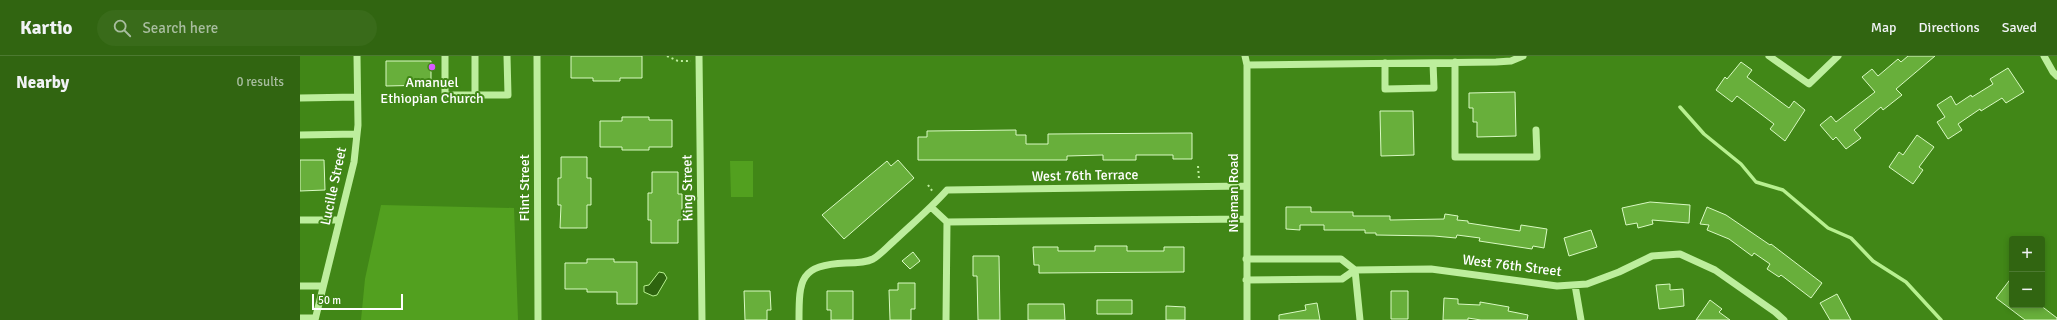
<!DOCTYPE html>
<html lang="en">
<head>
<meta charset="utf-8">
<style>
	:root { --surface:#316511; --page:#396b1a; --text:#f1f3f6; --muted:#a8bd9f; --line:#4c7931 }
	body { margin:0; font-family:Signika,sans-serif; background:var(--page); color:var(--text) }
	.controls { position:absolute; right:12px; bottom:12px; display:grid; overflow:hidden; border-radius:4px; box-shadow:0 2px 6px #0003 }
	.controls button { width:36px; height:36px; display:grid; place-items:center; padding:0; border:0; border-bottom:1px solid var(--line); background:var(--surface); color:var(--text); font:20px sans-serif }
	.scale { position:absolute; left:12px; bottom:10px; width:91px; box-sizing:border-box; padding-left:4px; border:2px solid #fff; border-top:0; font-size:11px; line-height:14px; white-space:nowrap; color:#fff; -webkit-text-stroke:3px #418717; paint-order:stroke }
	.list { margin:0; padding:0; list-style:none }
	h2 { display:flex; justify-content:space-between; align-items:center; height:52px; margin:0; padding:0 16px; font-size:17px }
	h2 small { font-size:13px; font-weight:400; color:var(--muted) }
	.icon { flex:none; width:22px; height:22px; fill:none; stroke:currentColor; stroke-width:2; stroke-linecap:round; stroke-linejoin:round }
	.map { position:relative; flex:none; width:1757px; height:264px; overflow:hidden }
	header { display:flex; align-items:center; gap:24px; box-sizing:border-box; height:56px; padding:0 20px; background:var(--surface); border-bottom:1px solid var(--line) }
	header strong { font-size:19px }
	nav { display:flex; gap:22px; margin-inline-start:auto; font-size:14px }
	.search { width:280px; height:36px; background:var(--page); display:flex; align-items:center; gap:10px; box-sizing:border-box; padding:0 14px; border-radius:22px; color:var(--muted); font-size:15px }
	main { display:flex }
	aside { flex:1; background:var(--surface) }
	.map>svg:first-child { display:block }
</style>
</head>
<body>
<header>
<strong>Kartio</strong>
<div class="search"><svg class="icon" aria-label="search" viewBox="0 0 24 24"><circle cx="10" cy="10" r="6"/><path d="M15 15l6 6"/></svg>Search here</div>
<nav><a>Map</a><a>Directions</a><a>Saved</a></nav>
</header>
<main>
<aside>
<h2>Nearby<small>0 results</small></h2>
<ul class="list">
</ul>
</aside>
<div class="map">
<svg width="1757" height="264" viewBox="0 0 1757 264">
	<rect width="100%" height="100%" fill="#418717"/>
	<path fill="#52a01f" d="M430,105H453V141H431Z
		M81,149L214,152L218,264H61L65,223Z"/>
	<path fill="#2e640f" stroke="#b7f08f" d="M359,216L364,217L367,222L357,239L353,240L344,236V230L349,229Z"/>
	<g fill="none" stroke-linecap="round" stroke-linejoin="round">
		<path stroke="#b7f08f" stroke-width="3.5" d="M1380,51L1404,78L1441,108L1456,126L1483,134L1528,172L1551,182L1573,205L1606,226L1641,264"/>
	</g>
	<path fill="#68af3b" stroke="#d9fac3" d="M271,0H342V22H320V25H293V22H271Z
		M1608,0H1635L1596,33L1602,39L1583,54L1581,51L1554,74L1561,82L1546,93L1536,81L1533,84L1520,69L1531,60L1536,66L1575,36L1562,21L1572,13L1578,20L1598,3L1601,6Z
		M86,5H131V29L86,30Z
		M1441,6L1452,14L1447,21L1489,52L1494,45L1505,54L1485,85L1470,73L1474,68L1437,40L1432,46L1416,34L1425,21L1427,23Z
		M1708,12L1724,36L1706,47L1702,42L1681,55L1680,53L1658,68L1662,74L1648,83L1637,66L1645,61L1637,49L1651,40L1656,49L1671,39L1672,41L1693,28L1690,23Z
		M1215,36L1216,80L1177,81V66H1173V52H1169V37Z
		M1080,55H1113L1114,99L1081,100Z
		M322,61H349V64H372V91H349V94H322V91H300V65H322Z
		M716,74V79H726V88H748V78L892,77V103H873V99H836V104H803V99L767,100V104H618V81H627V75Z
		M1617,79L1634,91L1619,111L1623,114L1613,128L1589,111L1599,96L1603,99Z
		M261,101H287V122H291V149H287V172H260L261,149H258V122H261Z
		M0,104H24L25,134L0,135Z
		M598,104L614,122L544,183L522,159L587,105L591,110Z
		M352,116H378V138H382V164H378V187H351V164H348V137H352Z
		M1350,146L1390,149L1389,167L1352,164L1353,168L1338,172L1337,167L1326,169L1322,152Z
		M986,151H1011V156H1053V160H1090V164L1144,163L1145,158L1158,160L1157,164L1168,165V167L1220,175L1221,169L1247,173L1244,192L1233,190L1232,193L1179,185L1180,182L1157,179L1156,182L1134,180L1076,179V177H1065V174H1024V169H1000V174L986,173Z
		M1407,151L1426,159L1470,189L1471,188L1522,227L1511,242L1481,219L1479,221L1467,213L1470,208L1454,197L1452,200L1429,183L1407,174L1409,169L1400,168Z
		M1291,174L1297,191L1269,200L1264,182Z
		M795,190H827V195H864V191H884V216L739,217V209H734L733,191H758V195H795Z
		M613,196L620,205L610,213L602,205Z
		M673,200H699L700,264H678L677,220H673Z
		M287,203H314V206H337V248H317V236H287V233H265V207H287Z
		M1712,221V249H1740L1757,262V264H1725L1696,242Z
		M598,227H615V253H611V264H590L589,234H598Z
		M1370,228V234L1383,233L1384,250L1359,253L1356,229Z
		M444,235H470L471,254H467V264H445Z
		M527,235H553V264H531V254H527Z
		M1091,235H1108V263H1091Z
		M1537,238L1551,264H1530L1520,247Z
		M1144,242L1158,243V248L1180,249V246L1209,251L1208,255L1228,259L1227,264H1181L1168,262V264H1143Z
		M797,244H832V258H797Z
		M1410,244L1422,253L1419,256L1430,264H1396Z
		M1017,247L1020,264H979V259L1006,254L1005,249Z
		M728,248H764L765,264H728Z
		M866,250L885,251V264H866Z"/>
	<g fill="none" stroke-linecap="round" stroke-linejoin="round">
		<path stroke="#bdee9d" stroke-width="2" stroke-dasharray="2 3" stroke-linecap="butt" d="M367,0L378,5H391
			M898,110L899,123
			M628,129L633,136"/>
		<path stroke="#bdee9d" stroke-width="7" d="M145,0V39H208L207,0
			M175,0V39
			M237,0L238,264
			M399,0L402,264
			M945,0L947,9V264
			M1469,0L1509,28L1538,0
			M1744,0L1753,16L1757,20
			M1155,6V101H1237L1236,74
			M1085,7V33L1134,32L1133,7
			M947,9L1196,6L1211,5L1223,0
			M0,42L57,41
			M0,79L57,78
			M631,151L647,166L646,264
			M0,164H39
			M647,166L946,163
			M946,203H1041L1055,214
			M1055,214L1060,264
			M946,224L1042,223L1055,214L1131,213L1257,230L1287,228L1319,216L1352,200L1380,198L1415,214L1475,256L1484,264
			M1275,229L1281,264
			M0,230H23
			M0,262H15
			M15,264L54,106L58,69L57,0
			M499,264C499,223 500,209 546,207C555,207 565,207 573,203C580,199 587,191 594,185C612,168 630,153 647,134L946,130"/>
	</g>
	<circle fill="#d85aff" stroke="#418717" stroke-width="1.5" cx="132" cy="11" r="4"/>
	<g text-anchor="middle" stroke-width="4" stroke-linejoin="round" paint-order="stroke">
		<g font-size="14" fill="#fff" stroke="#418717">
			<text x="132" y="31">Amanuel<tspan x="132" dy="16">Ethiopian Church</tspan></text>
		</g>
		<g font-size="14" fill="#fff" stroke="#418717">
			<text transform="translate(785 119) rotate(-1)" y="5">West 76th Terrace</text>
			<text transform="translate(33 130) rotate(-78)" y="5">Lucille Street</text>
			<text transform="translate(224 132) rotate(-90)" y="5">Flint Street</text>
			<text transform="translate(387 132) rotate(-91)" y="5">King Street</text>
			<text transform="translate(933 137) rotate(-90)" y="5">Nieman Road</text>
			<text transform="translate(1212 209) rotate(7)" y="5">West 76th Street</text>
		</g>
	</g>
</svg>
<div class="controls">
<button>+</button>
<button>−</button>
</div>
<div class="scale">50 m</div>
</div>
</main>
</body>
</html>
